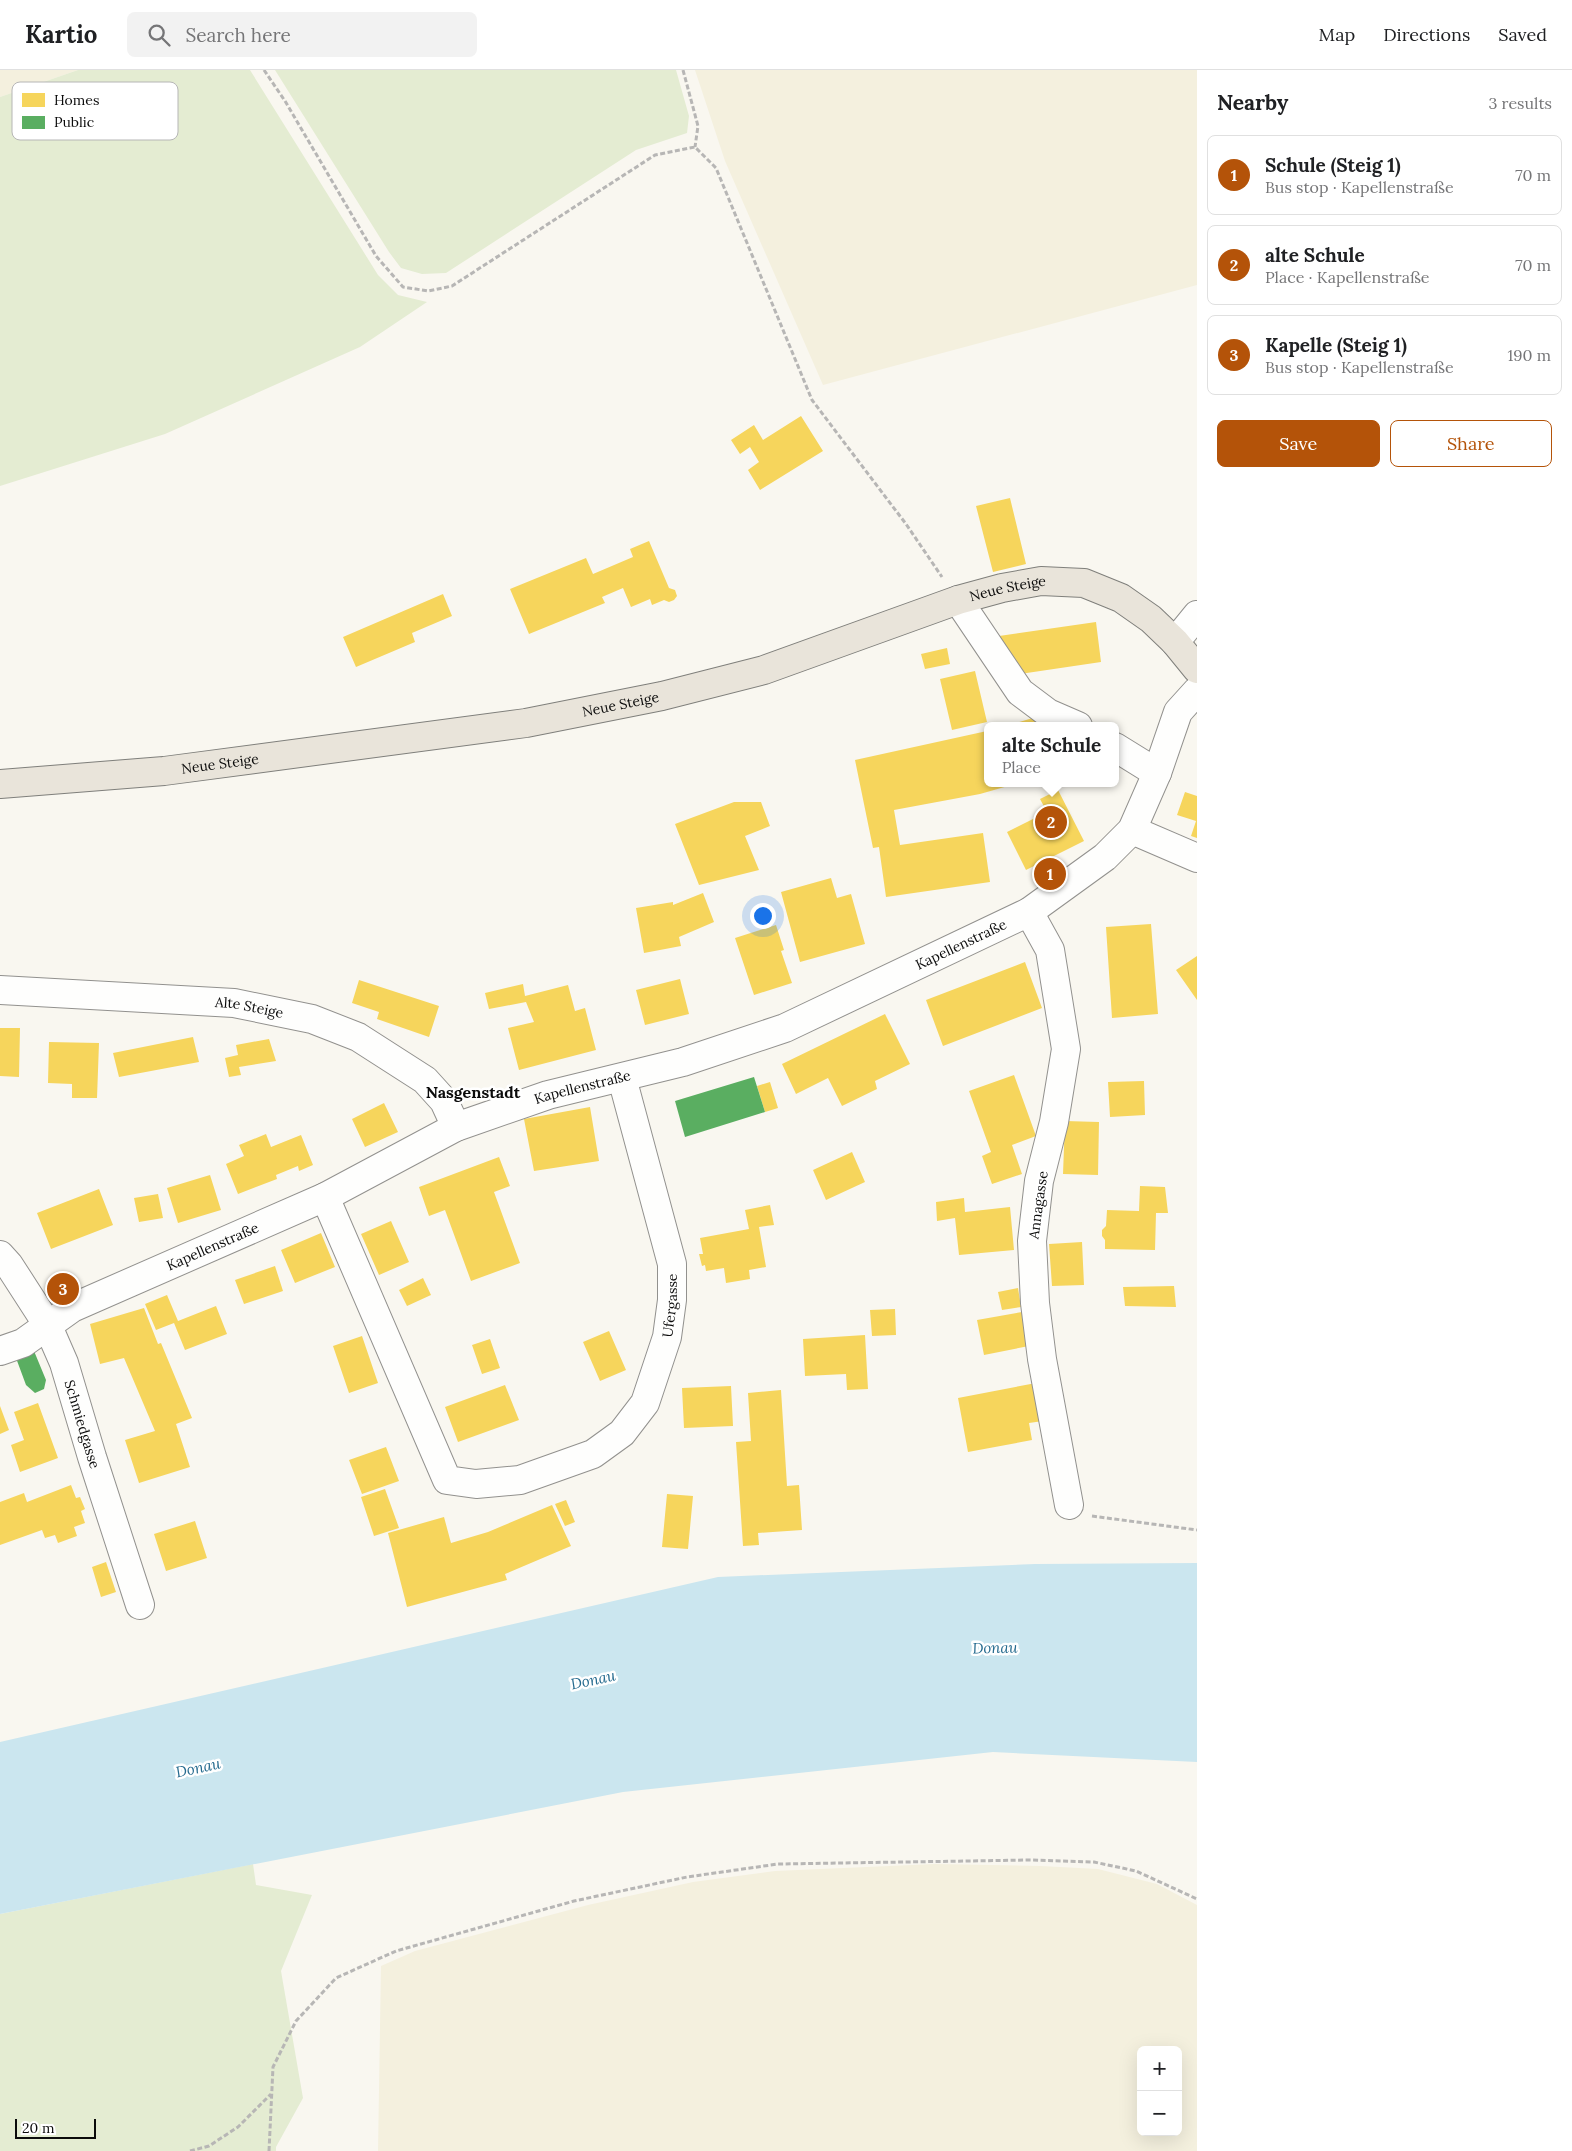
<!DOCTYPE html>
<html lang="en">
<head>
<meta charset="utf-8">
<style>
	:root { --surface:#fff; --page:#f2f2f2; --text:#202124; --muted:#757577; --line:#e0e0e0; --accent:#b45309 }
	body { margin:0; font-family:Lora,serif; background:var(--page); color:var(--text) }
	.controls { position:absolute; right:15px; bottom:15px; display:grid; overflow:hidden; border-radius:8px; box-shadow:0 5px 20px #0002 }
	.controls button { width:45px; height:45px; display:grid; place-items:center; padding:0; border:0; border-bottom:1px solid var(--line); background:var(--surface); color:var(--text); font:25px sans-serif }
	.scale { position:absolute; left:15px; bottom:12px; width:81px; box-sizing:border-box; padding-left:5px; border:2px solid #0b0b0b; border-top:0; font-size:14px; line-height:18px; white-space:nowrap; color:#0b0b0b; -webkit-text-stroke:4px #fff; paint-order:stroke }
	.you { position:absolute; left:762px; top:845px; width:18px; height:18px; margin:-12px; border:4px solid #fff; border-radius:50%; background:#1a73e8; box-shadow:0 0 0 8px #1a73e833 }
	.badge { display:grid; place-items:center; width:32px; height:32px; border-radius:50%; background:var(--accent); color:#fff; font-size:16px; font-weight:700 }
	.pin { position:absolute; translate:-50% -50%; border:2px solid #fff; box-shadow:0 1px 5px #0006 }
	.popup { position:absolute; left:984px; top:652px; width:135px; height:65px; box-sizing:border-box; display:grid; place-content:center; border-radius:8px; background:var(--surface); filter:drop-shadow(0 1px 4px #0005); font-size:16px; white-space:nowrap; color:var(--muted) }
	.popup b { font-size:19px; color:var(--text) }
	.popup::after { content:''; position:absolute; left:50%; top:100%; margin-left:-10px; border:10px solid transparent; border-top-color:var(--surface) }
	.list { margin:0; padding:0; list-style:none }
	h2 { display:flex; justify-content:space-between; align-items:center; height:65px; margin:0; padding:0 20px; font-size:21px }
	h2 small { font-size:16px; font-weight:400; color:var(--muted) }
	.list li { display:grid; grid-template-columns:32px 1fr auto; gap:15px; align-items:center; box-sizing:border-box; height:80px; margin:0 10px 10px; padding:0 10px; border:1px solid var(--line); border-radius:8px }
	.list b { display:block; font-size:19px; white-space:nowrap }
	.list p { margin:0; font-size:16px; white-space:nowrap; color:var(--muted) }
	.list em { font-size:16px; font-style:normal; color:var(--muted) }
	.actions { display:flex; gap:10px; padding:15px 20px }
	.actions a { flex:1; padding:11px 0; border:1px solid var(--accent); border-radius:8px; text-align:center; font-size:18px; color:var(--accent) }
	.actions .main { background:var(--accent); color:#fff }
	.icon { flex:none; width:28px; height:28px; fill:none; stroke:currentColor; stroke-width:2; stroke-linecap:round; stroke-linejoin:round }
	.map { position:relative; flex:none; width:1197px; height:2081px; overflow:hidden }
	header { display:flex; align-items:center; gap:30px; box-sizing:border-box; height:70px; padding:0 25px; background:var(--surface); border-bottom:1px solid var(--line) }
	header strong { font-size:24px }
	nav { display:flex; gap:28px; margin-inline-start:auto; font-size:18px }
	.search { width:350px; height:45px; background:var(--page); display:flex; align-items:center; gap:12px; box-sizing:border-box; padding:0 18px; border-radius:8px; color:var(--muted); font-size:19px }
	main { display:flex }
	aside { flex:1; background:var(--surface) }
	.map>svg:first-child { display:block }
</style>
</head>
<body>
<header>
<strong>Kartio</strong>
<div class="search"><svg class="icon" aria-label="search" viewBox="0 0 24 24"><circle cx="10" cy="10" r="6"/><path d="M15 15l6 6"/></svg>Search here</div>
<nav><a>Map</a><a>Directions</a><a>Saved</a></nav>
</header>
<main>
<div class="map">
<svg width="1197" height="2081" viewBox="0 0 1197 2081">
	<rect width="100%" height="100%" fill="#f9f7f0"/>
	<path fill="#f4f0de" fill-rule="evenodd" d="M0,0H78L0,27Z
		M695,0H1197V215L823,315L725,91Z
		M935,1794L1041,1796L1098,1799L1157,1814L1197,1835V2081H378L381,1896L415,1881L588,1835L693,1812L775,1801ZM1141,1980H1178V2062H1141Z"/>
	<path fill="#e4ecd2" d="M78,0H250L378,205L398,225L427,232L360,277L165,364L0,416V27Z
		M275,0H676L689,46L687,63L636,80L446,203L422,204L401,198L389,182Z
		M253,1794L256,1815L312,1825L281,1901L303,2028L276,2077V2081H0V1844Z"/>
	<path fill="#cbe6ef" d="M1197,1493V1692L993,1682L623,1722L0,1844V1672L718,1507L1035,1494Z"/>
	<path fill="#f6d55c" d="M801,346L823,381L760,420L748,400L759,392L750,377L740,384L731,370L754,355L763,370Z
		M1010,428L1026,494L993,502L976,436Z
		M649,471L669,518L675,520L677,526L674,530L669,532L664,530L652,535L650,529L631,537L623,518L602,527L605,533L529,564L510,519L586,488L593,504L633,487L630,479Z
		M443,524L452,546L412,563L415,572L356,597L343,567Z
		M1096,552L1101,592L1020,604L999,566Z
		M947,578L950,594L925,599L921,584Z
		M975,601L987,652L952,660L940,609Z
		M1036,647L1039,656H1009V655Z
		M987,661V713L1015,714L980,724L894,740L900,775L983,763L990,812L886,827L879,777L873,778L855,690Z
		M1058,720L1084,771L1026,800L1007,762L1047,742L1040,729Z
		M1185,722L1197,726V768L1191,766L1196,751L1177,745Z
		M734,732H761L770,756L745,766L759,800L699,815L675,754Z
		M831,808L837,828L851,824L865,874L800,892L781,822Z
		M703,823L714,852L679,867L681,876L644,883L636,838L673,832V835Z
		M1151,854L1158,944L1112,948L1106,857Z
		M776,855L784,880L781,881L792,913L754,925L735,868Z
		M1197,886V930L1176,900Z
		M1025,892L1042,938L943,976L926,930Z
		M680,909L689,944L645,955L636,920Z
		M359,910L439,936L429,967L377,949L379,942L352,933Z
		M523,914L525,926L568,915L575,941L585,938L596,980L519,1000L508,958L534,952L526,932L489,939L485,923Z
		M885,944L910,994L875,1011L877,1019L842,1036L828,1008L796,1024L782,994Z
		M0,958H20L19,1007L0,1006Z
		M193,967L199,992L119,1007L113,983Z
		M269,969L276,991L239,997L241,1005L229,1007L225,988L238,985L236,975Z
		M49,972L99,973L97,1028H72V1014L48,1013Z
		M1014,1005L1036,1066L1012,1075L1022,1104L992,1114L982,1086L991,1082L969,1021Z
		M1144,1011L1145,1045L1110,1047L1108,1012Z
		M770,1012L778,1038L765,1042L757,1016Z
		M384,1033L398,1062L365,1077L352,1049Z
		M590,1037L599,1091L534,1101L524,1049Z
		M1065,1051L1099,1052L1098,1105L1063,1104Z
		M266,1064L271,1077L301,1065L313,1095L299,1101L298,1096L276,1105L277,1109L238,1124L226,1094L244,1086L239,1075Z
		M852,1082L865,1112L826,1130L813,1100Z
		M499,1087L510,1116L494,1122L520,1193L471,1211L445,1140L429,1146L419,1117Z
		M210,1105L221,1140L178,1153L167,1118Z
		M1140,1116L1165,1117L1168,1143H1156L1155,1180L1105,1179V1170L1102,1166V1160L1106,1156L1107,1140L1139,1141Z
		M99,1119L113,1155L51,1179L37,1143Z
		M158,1124L163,1148L139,1152L134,1128Z
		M964,1128L965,1142L1010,1137L1014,1180L959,1185L955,1148L937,1151L936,1132Z
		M770,1135L774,1155L759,1157L766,1197L749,1200L750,1209L726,1213L724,1198L706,1201L705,1195L702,1196L699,1184H703L700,1168L749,1159L745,1140Z
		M391,1151L409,1192L379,1205L361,1164Z
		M321,1163L335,1197L295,1213L281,1180Z
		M1082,1172L1084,1215L1052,1216L1049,1174Z
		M275,1196L283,1221L244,1234L235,1210Z
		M423,1208L431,1225L407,1236L399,1220Z
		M1174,1216L1176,1237L1125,1236L1123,1217Z
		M1018,1218L1021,1237L1002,1240L998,1222Z
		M167,1225L178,1251L216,1236L227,1264L185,1280L174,1253L156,1260L145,1234Z
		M144,1238L158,1274L161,1273L192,1348L176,1354L190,1397L139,1413L125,1370L155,1361L124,1288L100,1294L90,1254Z
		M895,1239L896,1265L872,1266L870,1240Z
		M1022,1242L1029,1276L984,1285L977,1250Z
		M609,1261L626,1300L600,1311L583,1272Z
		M865,1265L868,1319L847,1320L846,1304L805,1306L803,1269Z
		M362,1266L378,1313L349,1323L333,1276Z
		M490,1269L500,1298L482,1304L472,1275Z
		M1036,1313L1043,1351L1029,1353L1032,1370L968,1382L958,1328Z
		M505,1315L519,1350L458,1372L445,1337Z
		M731,1316L733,1356L684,1358L682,1318Z
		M781,1320L787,1416L799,1415L802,1460L758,1463L759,1475L743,1476L736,1372L751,1371L748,1323Z
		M38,1333L58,1388L20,1402L11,1375L24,1370L14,1342Z
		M0,1336L9,1360L0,1364Z
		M386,1377L399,1411L362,1424L349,1390Z
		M71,1415L76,1428L80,1427L85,1439L81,1441L85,1453L74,1457L77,1466L58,1473L55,1465L45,1468L42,1460L0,1475V1432L24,1423L27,1432Z
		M385,1419L399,1458L374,1466L361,1427Z
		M667,1424L693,1426L688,1479L662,1477Z
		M566,1430L575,1452L565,1456L555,1434Z
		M552,1435L571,1476L505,1504L507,1510L407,1537L388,1463L444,1447L451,1473L488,1462Z
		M195,1451L207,1488L166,1501L154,1464Z
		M106,1492L116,1522L101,1527L92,1497Z"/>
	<path fill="#5aae61" d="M754,1007L765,1042L685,1067L675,1031Z
		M34,1281L46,1310L44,1319L35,1323L26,1315L16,1288Z"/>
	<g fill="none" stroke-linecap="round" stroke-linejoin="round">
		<g stroke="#92918e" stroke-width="30">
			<g id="minor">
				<path d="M958,530L1020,622L1048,643L1078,656"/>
				<path d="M1175,572L1197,545"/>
				<path d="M1115,677L1157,703"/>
				<path d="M1132,760L1197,788"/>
				<path d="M1029,842L1050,880L1066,979L1054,1052L1039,1111L1032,1171L1035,1233L1042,1289L1069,1435"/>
				<path id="s1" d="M0,920L234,933L312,949L358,967L425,1010L444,1031L456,1057"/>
				<path id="s2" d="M325,1127L447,1410L476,1414L520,1410L593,1384L622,1363L645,1333L667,1267L672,1230V1194L622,1008"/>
				<path id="s3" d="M0,1185L9,1195L47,1254L64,1293L92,1387L140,1535"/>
				<path id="s4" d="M0,1281L23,1273L72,1238L325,1127L456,1057L548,1025L683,992L785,958L1029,842L1105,787L1132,760L1157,703L1178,642L1197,621"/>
			</g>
		</g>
		<g stroke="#7f7f7b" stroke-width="30">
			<g id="major">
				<path id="s5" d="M0,714L164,701L526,653L662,626L764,600L958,530L1002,518L1041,511L1084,513L1121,528L1151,549L1175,572L1197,599"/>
			</g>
		</g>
		<path stroke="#b7b6b5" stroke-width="3" stroke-dasharray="5 2.5" stroke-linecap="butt" d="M264,0L285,31L376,186L403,217L428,221L452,216L655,85L695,77L716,98L812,330L906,454L942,507
			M683,0L698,56L695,77
			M1092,1446L1197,1460
			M190,2081L209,2076L238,2057L271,2024
			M269,2081L273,1997L296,1951L336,1908L396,1881L574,1831L687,1807L778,1794L1030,1790L1094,1792L1136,1801L1197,1829"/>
		<use href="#minor" stroke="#fefefd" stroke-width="28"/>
		<use href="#major" stroke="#e9e4da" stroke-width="28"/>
	</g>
	<g text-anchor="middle" stroke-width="5" stroke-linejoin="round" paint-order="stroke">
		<g font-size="14" fill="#0b0b0b" stroke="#fff">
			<text dy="5" stroke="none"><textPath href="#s5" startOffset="1031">Neue Steige</textPath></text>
			<text dy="5" stroke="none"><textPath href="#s5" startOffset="626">Neue Steige</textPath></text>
			<text dy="5" stroke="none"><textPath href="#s5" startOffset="221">Neue Steige</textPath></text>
			<text dy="5" stroke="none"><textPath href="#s4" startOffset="1048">Kapellenstraße</textPath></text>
			<text dy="5" stroke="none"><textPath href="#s1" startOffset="250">Alte Steige</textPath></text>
			<text dy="5" stroke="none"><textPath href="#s4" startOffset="642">Kapellenstraße</textPath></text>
			<text transform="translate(1038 1135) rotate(-82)" y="5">Annagasse</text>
			<text dy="5" stroke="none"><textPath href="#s4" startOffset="238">Kapellenstraße</textPath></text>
			<text dy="5" stroke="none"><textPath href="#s2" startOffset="634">Ufergasse</textPath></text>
			<text dy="5" stroke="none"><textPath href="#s3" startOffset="190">Schmiedgasse</textPath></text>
		</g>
		<g font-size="15" font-style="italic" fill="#246a8e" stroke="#fff">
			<text transform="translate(995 1578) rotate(-1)" y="5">Donau</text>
			<text transform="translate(593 1610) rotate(-12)" y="5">Donau</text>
			<text transform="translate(198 1698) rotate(-12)" y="5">Donau</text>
		</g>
		<g font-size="16" font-weight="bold" fill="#0b0b0b" stroke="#fff">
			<text x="473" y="1028">Nasgenstadt</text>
		</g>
	</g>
	<rect x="12" y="12" width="166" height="58" rx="8" fill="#fff" stroke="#b6b6b6" stroke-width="1"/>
	<rect x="22" y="23" width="23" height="14" fill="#f6d55c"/>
	<rect x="22" y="46" width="23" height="13" fill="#5aae61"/>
	<g font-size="14" fill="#0b0b0b">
		<text x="54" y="35">Homes</text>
		<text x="54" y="57">Public</text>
	</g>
</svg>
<div class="controls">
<button>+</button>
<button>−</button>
</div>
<div class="scale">20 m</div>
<div class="you"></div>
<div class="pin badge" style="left:1050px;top:804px">1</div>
<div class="pin badge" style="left:1051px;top:752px">2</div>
<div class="popup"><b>alte Schule</b>Place</div>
<div class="pin badge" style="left:63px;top:1219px">3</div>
</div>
<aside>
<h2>Nearby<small>3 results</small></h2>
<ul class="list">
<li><span class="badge">1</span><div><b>Schule (Steig 1)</b><p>Bus stop · Kapellenstraße</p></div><em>70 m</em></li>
<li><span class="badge">2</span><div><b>alte Schule</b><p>Place · Kapellenstraße</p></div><em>70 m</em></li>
<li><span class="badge">3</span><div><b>Kapelle (Steig 1)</b><p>Bus stop · Kapellenstraße</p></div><em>190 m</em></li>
</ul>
<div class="actions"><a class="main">Save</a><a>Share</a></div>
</aside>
</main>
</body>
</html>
